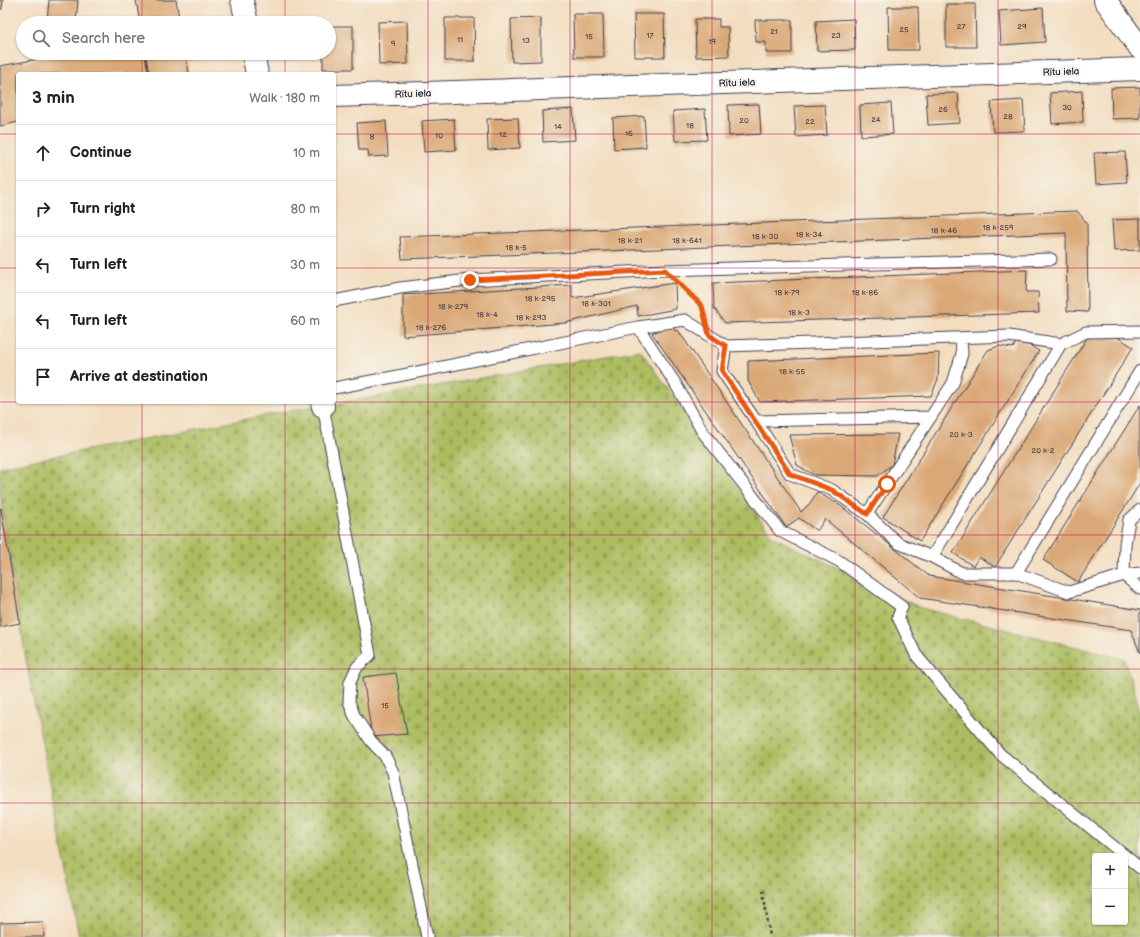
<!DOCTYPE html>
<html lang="en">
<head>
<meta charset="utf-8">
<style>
	:root { --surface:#fff; --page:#f6f6f6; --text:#222; --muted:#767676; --line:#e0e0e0 }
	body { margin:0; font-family:"Balsamiq Sans",sans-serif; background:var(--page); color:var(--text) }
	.controls { position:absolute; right:12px; bottom:12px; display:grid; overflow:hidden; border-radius:4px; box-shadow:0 1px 3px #0004 }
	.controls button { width:36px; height:36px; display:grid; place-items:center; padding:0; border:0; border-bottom:1px solid var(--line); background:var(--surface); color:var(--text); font:20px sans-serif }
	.stop { position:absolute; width:12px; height:12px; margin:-9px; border:3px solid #ea580c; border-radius:50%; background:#fff }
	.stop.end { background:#ea580c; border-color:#fff; box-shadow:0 1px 4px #0008 }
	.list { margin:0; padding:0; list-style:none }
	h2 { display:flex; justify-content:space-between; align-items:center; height:52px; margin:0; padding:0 16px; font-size:17px }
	h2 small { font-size:13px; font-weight:400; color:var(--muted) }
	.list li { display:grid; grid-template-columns:26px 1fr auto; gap:12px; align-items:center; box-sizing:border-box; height:56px; padding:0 16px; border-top:1px solid var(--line) }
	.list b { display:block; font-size:15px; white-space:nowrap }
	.list em { font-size:13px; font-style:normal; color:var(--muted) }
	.icon { flex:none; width:22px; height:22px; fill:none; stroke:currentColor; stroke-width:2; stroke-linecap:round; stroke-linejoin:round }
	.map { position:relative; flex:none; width:1140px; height:937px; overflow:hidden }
	.search { position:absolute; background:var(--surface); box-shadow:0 1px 3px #0004; left:16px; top:16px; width:320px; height:44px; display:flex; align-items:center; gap:10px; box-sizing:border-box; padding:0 14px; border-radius:22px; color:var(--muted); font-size:15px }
	.panel { position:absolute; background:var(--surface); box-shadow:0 1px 3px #0004; left:16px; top:72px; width:320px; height:332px; border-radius:4px }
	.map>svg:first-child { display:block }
</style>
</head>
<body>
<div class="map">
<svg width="1140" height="937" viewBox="0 0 1140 937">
	<defs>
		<pattern id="cemetery-stones" width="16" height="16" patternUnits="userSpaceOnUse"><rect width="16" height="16" fill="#acbd60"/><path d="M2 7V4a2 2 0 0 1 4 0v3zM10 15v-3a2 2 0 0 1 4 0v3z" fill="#94a254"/></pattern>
	</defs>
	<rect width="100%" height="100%" fill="#f7f3e8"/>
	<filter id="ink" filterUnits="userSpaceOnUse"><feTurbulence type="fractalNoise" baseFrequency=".025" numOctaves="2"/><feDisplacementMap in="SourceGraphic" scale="8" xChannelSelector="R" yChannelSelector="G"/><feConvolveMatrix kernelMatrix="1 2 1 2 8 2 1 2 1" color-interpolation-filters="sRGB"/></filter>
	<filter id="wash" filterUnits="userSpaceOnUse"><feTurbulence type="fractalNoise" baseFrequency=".012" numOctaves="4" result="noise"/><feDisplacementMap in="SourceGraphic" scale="16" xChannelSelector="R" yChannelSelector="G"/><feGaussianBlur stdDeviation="0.9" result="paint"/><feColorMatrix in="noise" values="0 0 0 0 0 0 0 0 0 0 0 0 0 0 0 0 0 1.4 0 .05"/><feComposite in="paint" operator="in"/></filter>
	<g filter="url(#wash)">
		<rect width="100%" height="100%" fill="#f3ddbf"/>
		<path fill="url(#cemetery-stones)" stroke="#67704e" fill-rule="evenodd" d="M640,350L773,537L921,608L1124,659L1140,709V937H79L26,660L0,493V467L309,407L323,406ZM1095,856H1125V922H1095Z"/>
		<g id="blocks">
			<path fill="#daa876" d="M0,0H3L2,9H0Z
				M49,0H78L76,23L47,21Z
				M136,0H176L180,23H140Z
				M946,4H975L976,47H946Z
				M888,7H918L919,50H889Z
				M1043,8L1045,42L1001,45L999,11Z
				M573,14H603L604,57H574Z
				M634,14H664L665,57H635Z
				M445,18H474L475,61H445Z
				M541,18V61L512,62L511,19Z
				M695,19H719V27H728L729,56L696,57Z
				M854,19L855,50L817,51L816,21Z
				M755,20H792V53H766V42H756Z
				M407,21L408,64L379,65L378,22Z
				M329,26H353V69H323V53H329Z
				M71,53H144L149,74H18V122L0,126V66Z
				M145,53H186L189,74H149Z
				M1140,87V118L1112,119L1111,88Z
				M1082,91L1083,122L1052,124L1050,93Z
				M958,93L960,123L928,125L926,94Z
				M1023,100L1025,131L993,132L991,102Z
				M891,103L893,134L861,136L860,105Z
				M759,104L761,134L729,136L728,105Z
				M825,105L827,135L796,137L794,106Z
				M573,109L575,140L543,142L542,111Z
				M705,109L707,140L675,141L673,111Z
				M644,116L646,147L614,149L613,118Z
				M518,118L520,148L488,150L487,119Z
				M454,119L456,150L424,152L422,121Z
				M386,121L388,156L369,157L368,150H359L357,123Z
				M1125,152L1127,182L1096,184L1094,153Z
				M1077,211L1087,223L1088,312L1067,311L1066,233L402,259L400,237Z
				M1140,219V250L1114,251L1112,220Z
				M1027,270L1026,292H1038L1039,313L725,323L714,308L713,283Z
				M675,283L676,309L638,316L637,306L565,323L403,336V295L572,285V298Z
				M672,325L675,331L678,330L801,512L810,503L817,492L841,506L929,576L1140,610V653L1131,630L920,598L825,519L817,531L799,518L786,527L652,333Z
				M1114,335L1133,347L995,567L979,557L973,566L953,553L1087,338Z
				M1018,339L1039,351L920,541L883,517L988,350L999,346L1013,348Z
				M939,353L938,379L931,396L760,402L748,381V361Z
				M1140,405V483L1078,582L1043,560Z
				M898,434L892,465L877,476L814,475L797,465L789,435Z
				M0,508H1L20,623L0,627Z
				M396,673L407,734L372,737L363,677Z
				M43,922L44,937H0V923Z"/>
		</g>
	</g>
	<g filter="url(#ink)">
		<use href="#blocks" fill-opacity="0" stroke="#413e4f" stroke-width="1"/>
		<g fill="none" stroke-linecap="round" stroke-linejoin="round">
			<g stroke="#413e4f" stroke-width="13">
				<path id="lane" d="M334,301L400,288L469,280L665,270L1051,259
					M638,327L675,383L702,431L780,531L839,561L902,607L898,617L916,655L1000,754L1140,868
					M1061,344L1009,336L726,346L722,371L756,421L790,474L832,490L867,514L898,543L932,557L962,573H1016L1069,592L1124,575L1140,573
					M334,388L393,377L638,327L685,320L726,346
					M323,406L370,655L357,667L350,682L349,701L354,715L371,741L385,756L393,772L427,937
					M756,421L931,417
					M1140,510L1129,520L1125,544L1124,575L1140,589
					M867,514L953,383L962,354L961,338
					M932,557L1061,344L1086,332L1140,331
					M1016,573L1140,371"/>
			</g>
			<g stroke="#413e4f" stroke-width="24">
				<path id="street" d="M242,0L247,23
					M1105,0L1140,48
					M253,53L257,74
					M334,96L1140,69
					M322,402L323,406"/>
			</g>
			<path stroke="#413e4f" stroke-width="2.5" stroke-dasharray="3 3" stroke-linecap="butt" d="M682,286L702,306L704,313
				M763,890L770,937"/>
			<use href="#lane" stroke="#fff" stroke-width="11"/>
			<use href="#street" stroke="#fff" stroke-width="22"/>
		</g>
	</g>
	<g fill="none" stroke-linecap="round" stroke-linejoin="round" filter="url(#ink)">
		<path stroke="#ea580c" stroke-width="5" d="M470,280L665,270L702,306L709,335L726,346L722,371L790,474L832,490L867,514L887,484"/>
	</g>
	<path fill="none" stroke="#c2185b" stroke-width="1" stroke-opacity="0.55" d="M142,0V23M285,0V23M428,0V937M570,0V937M712,0V937M855,0V937M998,0V937M142,53V74M285,53V74M0,134H18M334,134H1140M0,268H18M334,268H1140M0,402H18M142,402V937M285,402V937M334,402H1140M0,535H1140M0,669H1140M0,803H1140"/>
	<g text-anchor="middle" stroke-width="4" stroke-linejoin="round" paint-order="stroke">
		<g font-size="8" fill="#50444a">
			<text x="961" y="29">27</text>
			<text x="1022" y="29">29</text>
			<text x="904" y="32">25</text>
			<text x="774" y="34">21</text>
			<text x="650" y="38">17</text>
			<text x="836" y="38">23</text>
			<text x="589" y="39">15</text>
			<text x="460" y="42">11</text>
			<text x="526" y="43">13</text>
			<text x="712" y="44">19</text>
			<text x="393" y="46">9</text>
			<text x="1067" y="110">30</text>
			<text x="943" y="112">26</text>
			<text x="1008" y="119">28</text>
			<text x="876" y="122">24</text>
			<text x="744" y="123">20</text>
			<text x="810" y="124">22</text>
			<text x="690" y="128">18</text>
			<text x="558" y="129">14</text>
			<text x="629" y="136">16</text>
			<text x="503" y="137">12</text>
			<text x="439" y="138">10</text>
			<text x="372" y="139">8</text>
			<text x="998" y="230">18 k-259</text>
			<text x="944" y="233">18 k-46</text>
			<text x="809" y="237">18 k-34</text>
			<text x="765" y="239">18 k-30</text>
			<text x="630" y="243">18 k-21</text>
			<text x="687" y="243">18 k-641</text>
			<text x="516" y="250">18 k-5</text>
			<text x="787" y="295">18 k-79</text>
			<text x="865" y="295">18 k-86</text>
			<text x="540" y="301">18 k-295</text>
			<text x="596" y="306">18 k-301</text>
			<text x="453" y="309">18 k-279</text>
			<text x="799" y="315">18 k-3</text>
			<text x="487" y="317">18 k-4</text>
			<text x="531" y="320">18 k-293</text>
			<text x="431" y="330">18 k-276</text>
			<text x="792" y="374">18 k-55</text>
			<text x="961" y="437">20 k-3</text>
			<text x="1043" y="453">20 k-2</text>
			<text x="385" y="708">15</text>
		</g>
		<g font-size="10" fill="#22223b" stroke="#f7f3e8">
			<text transform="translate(1061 71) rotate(-2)" y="4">Rītu iela</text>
			<text transform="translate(737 82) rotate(-2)" y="4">Rītu iela</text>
			<text transform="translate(413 93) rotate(-2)" y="4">Rītu iela</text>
		</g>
	</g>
</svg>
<div class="controls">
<button>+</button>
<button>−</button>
</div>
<div class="stop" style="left:887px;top:484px"></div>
<div class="stop end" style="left:470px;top:280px"></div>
<div class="search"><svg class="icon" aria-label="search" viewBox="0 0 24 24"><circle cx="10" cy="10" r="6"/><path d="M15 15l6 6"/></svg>Search here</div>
<section class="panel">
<h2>3 min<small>Walk · 180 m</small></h2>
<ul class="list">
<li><svg class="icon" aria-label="ahead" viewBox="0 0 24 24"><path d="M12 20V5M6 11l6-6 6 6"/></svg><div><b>Continue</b></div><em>10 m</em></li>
<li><svg class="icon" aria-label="right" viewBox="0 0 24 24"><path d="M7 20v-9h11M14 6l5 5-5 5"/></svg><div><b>Turn right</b></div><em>80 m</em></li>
<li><svg class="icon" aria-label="left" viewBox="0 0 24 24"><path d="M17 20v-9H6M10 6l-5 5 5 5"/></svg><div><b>Turn left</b></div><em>30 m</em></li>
<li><svg class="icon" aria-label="left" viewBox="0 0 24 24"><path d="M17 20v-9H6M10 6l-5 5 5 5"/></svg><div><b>Turn left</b></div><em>60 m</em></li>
<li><svg class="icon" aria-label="arrive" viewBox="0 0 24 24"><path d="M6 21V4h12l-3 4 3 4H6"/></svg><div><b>Arrive at destination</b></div></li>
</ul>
</section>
</div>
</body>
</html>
